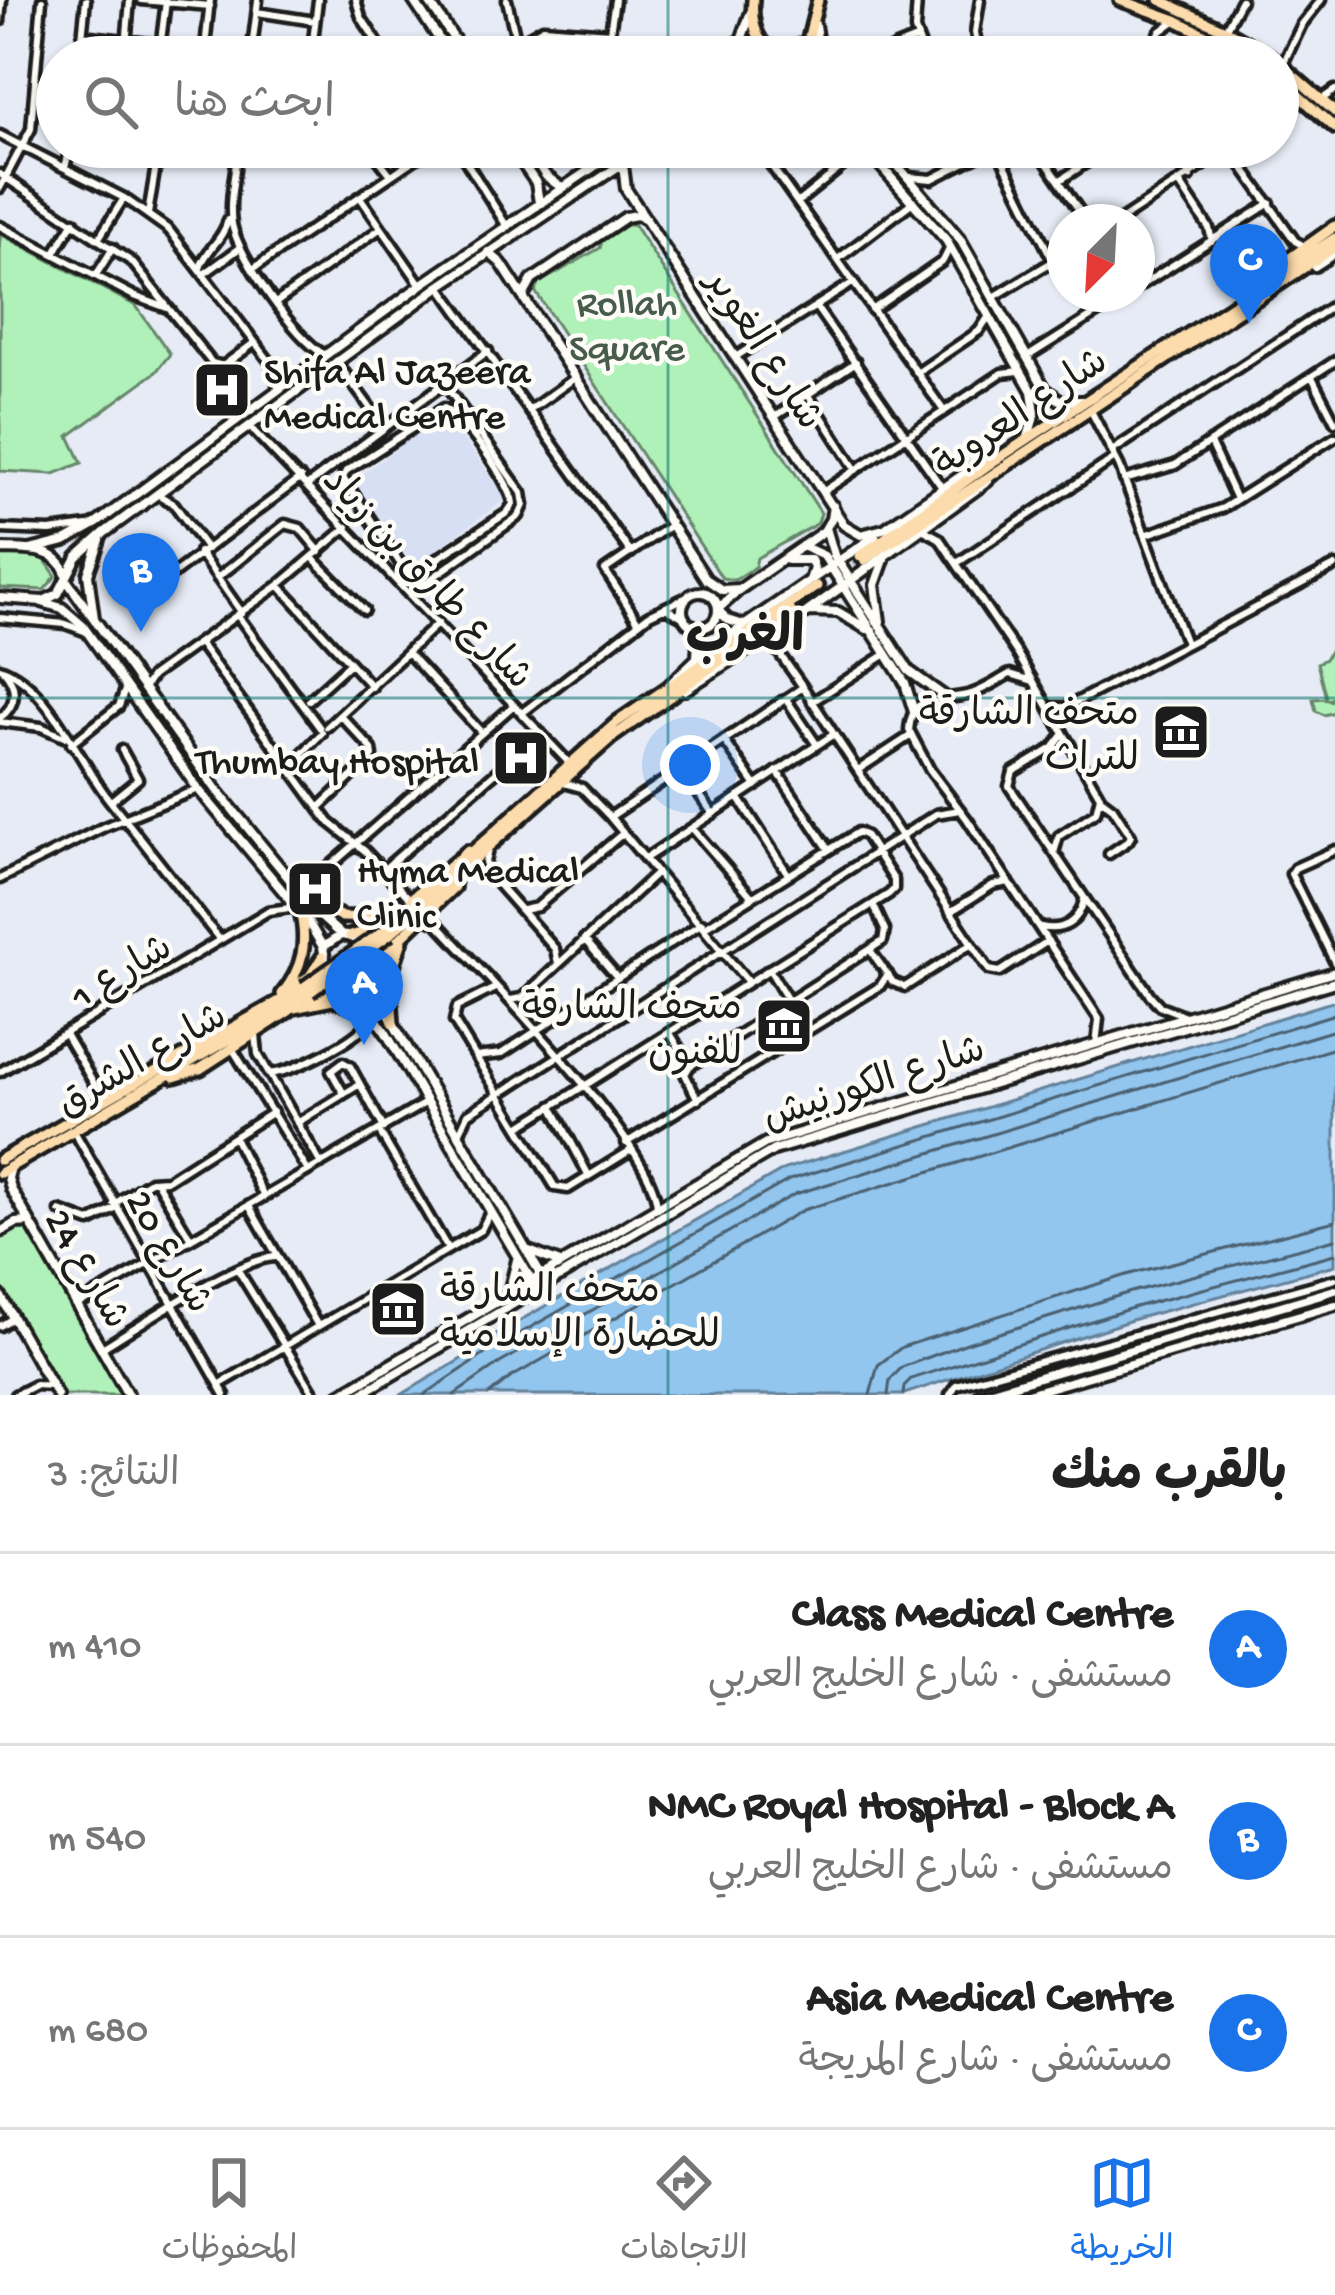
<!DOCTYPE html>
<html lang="ar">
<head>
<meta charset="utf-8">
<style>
	:root { --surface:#fff; --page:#f2f2f2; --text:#222; --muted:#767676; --line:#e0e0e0; --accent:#1a73e8 }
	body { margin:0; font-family:"Gochi Hand","Playpen Sans Arabic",sans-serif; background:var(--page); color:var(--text); direction:rtl }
	.compass { position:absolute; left:1047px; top:204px; width:108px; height:108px; border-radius:50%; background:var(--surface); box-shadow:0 3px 9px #0004; rotate:204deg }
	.you { position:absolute; left:690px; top:765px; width:42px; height:42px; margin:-30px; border:9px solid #fff; border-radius:50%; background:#1a73e8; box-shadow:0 0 0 18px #1a73e833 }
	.badge { display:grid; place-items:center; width:78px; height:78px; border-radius:50%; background:var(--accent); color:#fff; font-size:39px; font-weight:700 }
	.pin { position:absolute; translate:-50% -99px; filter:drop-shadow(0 3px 6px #0008) }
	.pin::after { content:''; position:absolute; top:63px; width:42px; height:36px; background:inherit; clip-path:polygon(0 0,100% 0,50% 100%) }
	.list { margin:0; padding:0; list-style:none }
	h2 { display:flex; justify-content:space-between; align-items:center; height:156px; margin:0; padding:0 48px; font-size:51px }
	h2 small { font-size:39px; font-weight:400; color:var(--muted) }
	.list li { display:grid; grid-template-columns:78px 1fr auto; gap:36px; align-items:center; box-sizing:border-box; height:192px; padding:0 48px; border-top:3px solid var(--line) }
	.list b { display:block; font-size:45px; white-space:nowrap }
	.list p { margin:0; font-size:39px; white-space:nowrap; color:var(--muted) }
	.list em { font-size:39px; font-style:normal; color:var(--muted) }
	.icon { flex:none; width:66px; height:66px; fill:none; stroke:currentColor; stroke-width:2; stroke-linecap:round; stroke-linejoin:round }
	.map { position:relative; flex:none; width:1335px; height:1395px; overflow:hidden; direction:ltr }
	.search { position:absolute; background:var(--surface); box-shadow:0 3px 9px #0004; left:36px; right:36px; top:36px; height:132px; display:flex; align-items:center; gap:30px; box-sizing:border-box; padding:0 42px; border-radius:66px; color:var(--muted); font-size:45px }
	.sheet { height:732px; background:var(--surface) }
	nav { display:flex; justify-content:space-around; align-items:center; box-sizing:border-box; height:168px; border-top:3px solid var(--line); background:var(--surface); font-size:33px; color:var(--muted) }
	nav a { display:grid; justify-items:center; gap:6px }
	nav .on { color:var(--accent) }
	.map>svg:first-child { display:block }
</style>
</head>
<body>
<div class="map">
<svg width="1335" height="1395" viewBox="0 0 1335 1395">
	<rect width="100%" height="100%" fill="#e6ebf5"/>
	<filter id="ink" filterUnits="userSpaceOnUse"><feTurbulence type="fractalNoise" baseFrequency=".00833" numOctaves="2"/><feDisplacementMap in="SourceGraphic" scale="24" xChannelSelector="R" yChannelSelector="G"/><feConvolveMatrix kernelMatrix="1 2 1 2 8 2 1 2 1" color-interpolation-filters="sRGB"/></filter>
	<g filter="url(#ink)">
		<path fill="#d6dff4" d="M444,413L507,498L414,566L353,481Z"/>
		<path fill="#b0f1b9" stroke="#66866a" stroke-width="3" d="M626,225H634L821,513L818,523L757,558L755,567L735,580L722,578L535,291L539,283L600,248L602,241Z
			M0,234L136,306L170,354L156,372L69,436L82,463L54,474L0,471Z
			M0,553L42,556L56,576L44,590L0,588Z
			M1333,646L1335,697L1328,700L1335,701V712L1324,715L1316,711L1313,699L1326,698L1317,663L1325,659Z
			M20,1228L28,1230L123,1395H60L0,1290V1239Z"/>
		<path fill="#92c6ef" stroke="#63829b" stroke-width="3" d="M1335,1001V1265L1138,1318L901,1395H401L463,1358L484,1341L785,1169Z"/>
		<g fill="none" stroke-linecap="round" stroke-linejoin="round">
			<path stroke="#4b6070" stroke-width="3" d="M424,1395L491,1350L789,1180L1335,1014
				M454,1395L500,1363L795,1194L1335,1030
				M489,1395L510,1378L803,1210L1335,1048
				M870,1395L878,1365L902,1347L1126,1275L1335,1221
				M888,1395L890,1380L902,1367L967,1343L1131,1292L1335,1239
				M903,1395L904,1386L911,1379L1135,1307L1335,1254"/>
			<path stroke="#bec2ca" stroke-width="9" stroke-dasharray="9 4.5" stroke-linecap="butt" d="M820,590L864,560"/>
			<g stroke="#1c1c1c" stroke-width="15">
				<path id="street" d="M141,0L210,6
					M356,0L361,17L387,57
					M507,0L520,57
					M917,0L915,30L925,57
					M257,12L315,21
					M0,21L2,0
					M1225,30L1241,0
					M82,35L251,55
					M517,43L543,28L610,33
					M977,49L1043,57
					M251,56L258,0
					M80,57L86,0
					M125,57L130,0
					M159,57L166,1
					M204,57L210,0
					M311,57L318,0
					M435,57L446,50
					M606,57L615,0
					M876,57L895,48
					M898,57L896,47L916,39
					M979,57L975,32L980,0
					M1146,57L1160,32L1176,20
					M1283,64L1302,24L1321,0
					M1322,99L1335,90
					M0,135L124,198L169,230L270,362L279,389
					M238,147C236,171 228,199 232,224C238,257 296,340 325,355
					M369,147L391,175
					M457,147L506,225
					M758,147L944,411
					M946,147L955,165
					M996,147L1053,261
					M1036,147L1087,222
					M1171,147L1190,177
					M1231,150L1295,241L1306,247
					M763,154L773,147
					M65,168L70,147
					M0,174L132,262L212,363L223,366L254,343
					M910,177L932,179L995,147
					M1059,181L1110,147
					M1180,184L1209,228L1212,241
					M0,188L31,129L42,0
					M360,197L421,285
					M798,202L865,148
					M148,214L159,147
					M1118,222L1230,148
					M0,226L134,296L167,308
					M99,238L124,198
					M55,252L74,221
					M838,259L914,201
					M200,268C206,249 223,240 228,220
					M253,269L433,147
					M204,274L240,248
					M96,275L113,248
					M440,286L631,553
					M1137,288L1270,203
					M994,297L1065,254
					M277,302L381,228
					M816,307L943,489
					M872,310L943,261L950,247
					M737,356L854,282
					M1027,357L1127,294
					M336,361L385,428
					M917,373L979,331L989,316
					M1312,377L1335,422
					M808,395L856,470
					M444,408C463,417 512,484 513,504L507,513L414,574L400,563L343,478L346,471Z
					M1090,409L1119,465L1185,641
					M530,410L576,377
					M776,416L856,362
					M249,426L570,764
					M1210,443L1236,499
					M1112,451L1335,304
					M1124,480L1175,465L1335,361
					M308,485L488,351
					M824,491L1002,373L1019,371
					M157,494L174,504L206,548
					M0,529L50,531L88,526
					M924,530L939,538L1017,653L1100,796L1096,812L1059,836L1054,853
					M1145,535L1223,508L1335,437
					M199,552L242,613
					M313,558L364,610
					M957,563L1115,458
					M217,578L285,524L300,528L320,552
					M279,585L372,687
					M152,590L301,478
					M410,594L519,516L524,505L522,493L444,383
					M665,608L685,618
					M238,616L320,728
					M0,618L65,624L84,631
					M639,623L605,570L671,525
					M764,641L774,646L803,687L989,970L1000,972L1048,941
					M199,643L329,822L365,851L411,900
					M408,653L482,733
					M0,668C50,685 79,763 111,802C148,848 184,894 220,940
					M1033,681L1010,674C996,681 982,692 967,695C939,702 912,692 909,730L930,770L967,819L1099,1019L1096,1044
					M144,688L152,676L279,585L347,527
					M786,699L817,745
					M309,700L350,663
					M812,702L886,654
					M1051,707H1067L1335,566
					M522,713L649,615L687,597
					M0,718C18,704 18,686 3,670
					M0,722L41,727L64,737
					M327,727L438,623
					M1063,735L1053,748L1013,772L1009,786L1150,995L1160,1006L1183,1015
					M724,740L756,786
					M71,744L119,706L126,687
					M289,767L322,733
					M681,768L713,814
					M858,770L910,736
					M777,771L828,848
					M564,783L582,788L610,817L748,982
					M738,797L788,874
					M1101,799L1113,808L1131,836L1128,841L1109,854
					M111,801L138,779L122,750
					M319,808L373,756L372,749L341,716
					M610,817L803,687
					M692,828L752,897
					M488,850L485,862L489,874L555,949L558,964
					M1335,850L1295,868L1291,874L1335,963
					M646,858L834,734
					M383,870L541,733
					M0,879L104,827L198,789
					M305,898L313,881L514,705
					M523,910L537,907L623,833
					M950,912L993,885L1009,882
					M423,917L437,923C483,974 658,1147 657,1209
					M1041,927C1063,932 1079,922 1084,900
					M584,939L617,977
					M870,950L893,982L905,987L971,944
					M769,969L789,1002
					M495,988L457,1007L454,1021L555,1187L568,1189L631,1150
					M510,1000L522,998L657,873
					M783,1005L883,941L885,930L873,904
					M670,1033L690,1066
					M65,1034L96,1087L110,1097
					M256,1035L258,1054L321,1164
					M232,1048L308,1171
					M715,1050L781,1007
					M476,1057L501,1054L702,923
					M0,1072L268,911L297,907
					M268,1073C286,1076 349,1043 363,1028C369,1021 368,1019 370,1011
					M344,1094L331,1071L343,1062L350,1066L384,1128
					M698,1100L685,1074L690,1066L711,1053
					M552,1106L589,1176
					M297,1123L360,1084
					M519,1127L889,894L894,889V880L866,836L858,832L705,927
					M74,1131L225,1395
					M379,1131L448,1249
					M459,1134L468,1114L936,814L960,810
					M234,1137L264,1197
					M626,1143L880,986L888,974
					M156,1181L191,1239
					M114,1204L150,1181L167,1180L273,1112
					M249,1206L318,1326
					M60,1211L90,1222L117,1208
					M238,1270L315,1395
					M77,1305L427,1102
					M0,1326L13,1318
					M102,1348C137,1327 242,1255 278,1257
					M219,1385L481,1230L490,1212
					M15,1395L35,1385L51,1386
					M950,1395L956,1385L1335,1279"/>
			</g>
			<g stroke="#1c1c1c" stroke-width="16">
				<path id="secondary" d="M413,0L451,57
					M428,0L466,57
					M815,25L820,57
					M735,57L751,12
					M511,147L536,183L539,203
					M526,147L546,176L562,188
					M864,147L946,240L1032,391L1035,413L1028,437
					M882,147L960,239L1045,389L1061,401H1084
					M623,165L626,189L844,525L861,535L887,528
					M488,252L501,263L706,579L722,590L740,589
					M1315,266L1335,253
					M523,296L532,280L626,217L637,215L646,219
					M887,527L968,471L985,464
					M826,528L834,555L909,671L944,696
					M802,546L824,556L905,683L914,712
					M0,549C25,550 56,546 66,573
					M30,550L65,541L97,523L421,285L623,147
					M788,560H811L814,568L810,580
					M67,581L216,789L318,914L341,935
					M682 610a18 18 0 1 1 36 0a18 18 0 1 1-36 0Z
					M0,598L43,601L58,594L77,557L104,533L440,286L647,147
					M42,602L62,608L83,626L198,789L307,920L323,947
					M718,609L740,589L824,531L831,519L833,506
					M718,610L728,620L744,625
					M809,611L838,612L867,629
					M94,618L88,574L100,540
					M880,621L875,585L884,560
					M692,625L698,639L697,657
					M669,685L697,658L875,536
					M685,690L807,612L988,481
					M341,935C363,937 375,955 375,976L363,990L341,987L327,971L323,947Z
					M374,979L393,1023L541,1275
					M357,991L386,1033L533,1283
					M11,1167L8,1178L11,1189L128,1395
					M0,1232L16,1223L29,1222
					M529,1251L560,1263
					M509,1292L517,1260
					M0,1295L57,1395
					M339,1395L766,1143L1335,972
					M359,1395L774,1150L1335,982
					M978,1395L1335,1290
					M1024,1395L1335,1305"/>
			</g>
			<g stroke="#1c1c1c" stroke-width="18">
				<path id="primary" d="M753,0C749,37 771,70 808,40L818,0
					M1120,0L1176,20L1249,57
					M1160,0L1225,30L1271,57
					M1278,62L1335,112
					M1278,77L1335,128
					M1266,275L1335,226
					M860,556L991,463L1335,238
					M864,560L1335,247
					M305,898L342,917L385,918
					M412,898L468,851
					M385,930L617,722L817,586
					M390,934L611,738L791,611
					M350,936L371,930L390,917
					M375,976L391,947L454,887
					M294,986L310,976L322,957
					M282,994C303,968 308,943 300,911
					M308,999L341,987
					M294,1008L332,1000L370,1011
					M393,1023L390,976L402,941
					M174,1077L200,1069L289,1011
					M0,1160L304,987
					M0,1173L310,992"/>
			</g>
			<use href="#street" stroke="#fdfcf7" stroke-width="6"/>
			<use href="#secondary" stroke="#fdfcf7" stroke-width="8"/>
			<use href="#primary" stroke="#fcdcac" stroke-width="9"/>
			<g stroke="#1c1c1c" stroke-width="18" stroke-linecap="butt">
				<path id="primary-bridge" d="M304,987L385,930
					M310,992L390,934"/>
			</g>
			<use href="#primary-bridge" stroke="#fcdcac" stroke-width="9"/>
		</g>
	</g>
	<path fill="none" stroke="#0f766e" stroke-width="3" stroke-opacity="0.55" d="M668,0V57M668,147V1395M0,698H1335"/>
	<defs>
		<g id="hospital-square" transform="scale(3)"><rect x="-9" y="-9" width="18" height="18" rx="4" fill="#1c1c1c" stroke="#fdfcf7"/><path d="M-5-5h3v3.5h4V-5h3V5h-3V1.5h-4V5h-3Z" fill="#fff"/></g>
		<g id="museum-square" transform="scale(3)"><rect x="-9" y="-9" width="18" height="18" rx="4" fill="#1c1c1c" stroke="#fdfcf7"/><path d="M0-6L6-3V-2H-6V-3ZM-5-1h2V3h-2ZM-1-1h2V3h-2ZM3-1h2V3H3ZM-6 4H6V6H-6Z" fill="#fff"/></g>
	</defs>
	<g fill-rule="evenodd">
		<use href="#hospital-square" x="222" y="390"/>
		<use href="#museum-square" x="1181" y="732"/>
		<use href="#hospital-square" x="521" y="758"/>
		<use href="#hospital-square" x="315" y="889"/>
		<use href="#museum-square" x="784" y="1026"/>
		<use href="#museum-square" x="398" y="1309"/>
	</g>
	<g text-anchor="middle" stroke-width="9" stroke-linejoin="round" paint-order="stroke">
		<g font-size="39" fill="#485c4b" stroke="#fdfcf7">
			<text x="627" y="314">Rollah<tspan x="627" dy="45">Square</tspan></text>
		</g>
		<g font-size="39" fill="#1c1c1c" stroke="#fdfcf7">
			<text transform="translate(767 348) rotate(57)" y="14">شارع الغوير</text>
			<text transform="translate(1019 410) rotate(-34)" y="14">شارع العروبة</text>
			<text transform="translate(430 576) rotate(47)" y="14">شارع طارق بن زياد</text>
			<text transform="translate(120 969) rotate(-31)" y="14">شارع 1</text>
			<text transform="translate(140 1057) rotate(-30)" y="14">شارع الشرق</text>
			<text transform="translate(873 1080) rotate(-18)" y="14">شارع الكورنيش</text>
			<text transform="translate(172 1250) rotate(60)" y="14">شارع 20</text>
			<text transform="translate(90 1267) rotate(60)" y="14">شارع 24</text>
		</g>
		<g font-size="39" fill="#1c1c1c" stroke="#fdfcf7" text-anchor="start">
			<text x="264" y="382">Shifa Al Jazeera<tspan x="264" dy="45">Medical Centre</tspan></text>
			<text x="1139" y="724" text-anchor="end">متحف الشارقة<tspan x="1139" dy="45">للتراث</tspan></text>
			<text x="479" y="772" text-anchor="end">Thumbay Hospital</text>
			<text x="357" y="881">Hyma Medical<tspan x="357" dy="45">Clinic</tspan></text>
			<text x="742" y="1018" text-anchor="end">متحف الشارقة<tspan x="742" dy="45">للفنون</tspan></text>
			<text x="440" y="1301">متحف الشارقة<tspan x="440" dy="45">للحضارة الإسلامية</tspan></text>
		</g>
		<g font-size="51" font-weight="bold" fill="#1c1c1c" stroke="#fdfcf7">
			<text x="745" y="650">الغرب</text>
		</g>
	</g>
</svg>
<svg class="compass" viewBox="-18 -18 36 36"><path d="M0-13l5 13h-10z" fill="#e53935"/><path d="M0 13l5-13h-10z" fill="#767676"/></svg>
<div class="you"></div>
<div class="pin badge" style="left:364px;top:1045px">A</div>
<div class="pin badge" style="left:141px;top:632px">B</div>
<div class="pin badge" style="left:1249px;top:323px">C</div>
<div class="search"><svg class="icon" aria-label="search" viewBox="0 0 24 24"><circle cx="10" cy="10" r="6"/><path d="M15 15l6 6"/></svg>ابحث هنا</div>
</div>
<section class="sheet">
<h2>بالقرب منك<small>النتائج: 3</small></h2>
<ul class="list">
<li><span class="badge">A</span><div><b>Class Medical Centre</b><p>مستشفى · شارع الخليج العربي</p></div><em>410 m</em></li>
<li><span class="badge">B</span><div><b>NMC Royal Hospital - Block A</b><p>مستشفى · شارع الخليج العربي</p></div><em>540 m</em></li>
<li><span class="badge">C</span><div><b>Asia Medical Centre</b><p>مستشفى · شارع المريجة</p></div><em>680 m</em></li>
</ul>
</section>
<nav>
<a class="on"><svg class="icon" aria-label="map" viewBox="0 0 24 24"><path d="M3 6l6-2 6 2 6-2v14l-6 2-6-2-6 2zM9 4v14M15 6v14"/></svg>الخريطة</a>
<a><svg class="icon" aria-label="directions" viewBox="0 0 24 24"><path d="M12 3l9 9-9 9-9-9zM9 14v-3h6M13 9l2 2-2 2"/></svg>الاتجاهات</a>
<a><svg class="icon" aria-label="saved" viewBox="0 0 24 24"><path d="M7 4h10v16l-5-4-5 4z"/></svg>المحفوظات</a>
</nav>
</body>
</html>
